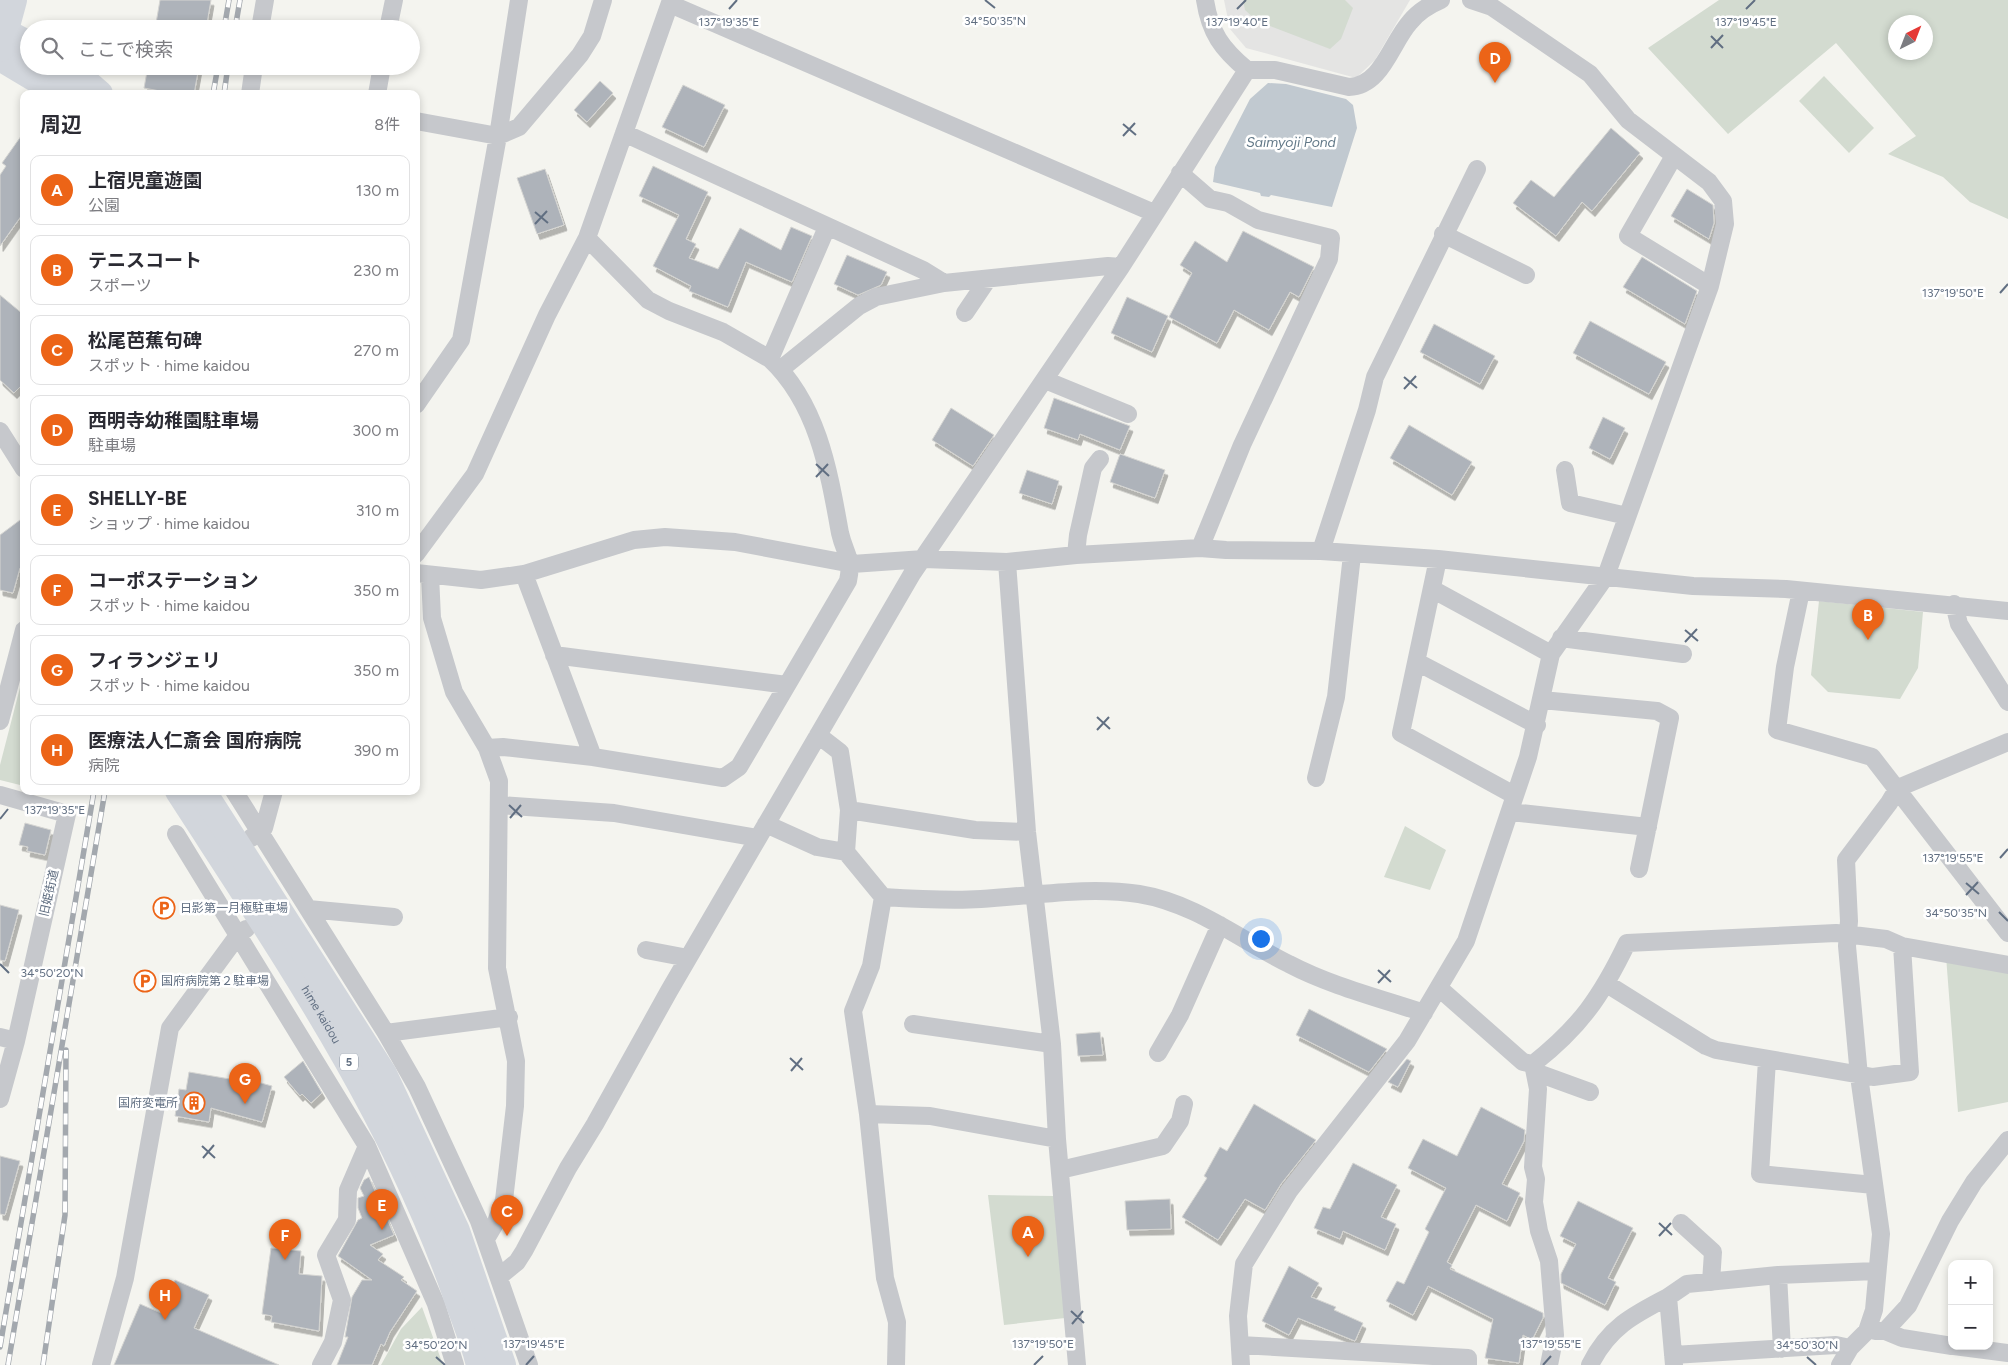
<!DOCTYPE html>
<html lang="ja">
<head>
<meta charset="utf-8">
<style>
	:root { --surface:#fff; --page:#f2f2f3; --text:#2b2b33; --muted:#7c7c81; --line:#e1e1e2; --accent:#ec6417 }
	body { margin:0; font-family:Figtree,"Noto Sans JP",sans-serif; background:var(--page); color:var(--text) }
	.controls { position:absolute; right:15px; bottom:15px; display:grid; overflow:hidden; border-radius:10px; box-shadow:0 2px 8px #0003 }
	.controls button { width:45px; height:45px; display:grid; place-items:center; padding:0; border:0; border-bottom:1px solid var(--line); background:var(--surface); color:var(--text); font:25px sans-serif }
	.compass { position:absolute; left:1888px; top:15px; width:45px; height:45px; border-radius:50%; background:var(--surface); box-shadow:0 2px 8px #0003; rotate:42deg }
	.you { position:absolute; left:1260px; top:938px; width:18px; height:18px; margin:-12px; border:4px solid #fff; border-radius:50%; background:#1a73e8; box-shadow:0 0 0 8px #1a73e833 }
	.badge { display:grid; place-items:center; width:32px; height:32px; border-radius:50%; background:var(--accent); color:#fff; font-size:16px; font-weight:700 }
	.pin { position:absolute; translate:-50% -41px; filter:drop-shadow(0 1px 2px #0008) }
	.pin::after { content:''; position:absolute; top:26px; width:18px; height:15px; background:inherit; clip-path:polygon(0 0,100% 0,50% 100%) }
	.list { margin:0; padding:0; list-style:none }
	h2 { display:flex; justify-content:space-between; align-items:center; height:65px; margin:0; padding:0 20px; font-size:21px }
	h2 small { font-size:16px; font-weight:400; color:var(--muted) }
	.list li { display:grid; grid-template-columns:32px 1fr auto; gap:15px; align-items:center; box-sizing:border-box; height:70px; margin:0 10px 10px; padding:0 10px; border:1px solid var(--line); border-radius:10px }
	.list b { display:block; font-size:19px; white-space:nowrap }
	.list p { margin:0; font-size:16px; white-space:nowrap; color:var(--muted) }
	.list em { font-size:16px; font-style:normal; color:var(--muted) }
	.icon { flex:none; width:28px; height:28px; fill:none; stroke:currentColor; stroke-width:2; stroke-linecap:round; stroke-linejoin:round }
	.map { position:relative; flex:none; width:2008px; height:1365px; overflow:hidden }
	.search { position:absolute; background:var(--surface); box-shadow:0 2px 8px #0003; left:20px; top:20px; width:400px; height:55px; display:flex; align-items:center; gap:12px; box-sizing:border-box; padding:0 18px; border-radius:28px; color:var(--muted); font-size:19px }
	.panel { position:absolute; background:var(--surface); box-shadow:0 2px 8px #0003; left:20px; top:90px; width:400px; height:705px; border-radius:10px }
	.map>svg:first-child { display:block }
</style>
</head>
<body>
<div class="map">
<svg width="2008" height="1365" viewBox="0 0 2008 1365">
	<defs>
		<filter id="shadow"><feDropShadow dx="3" dy="5.5" stdDeviation="0" flood-color="#0004"/></filter>
	</defs>
	<rect width="100%" height="100%" fill="#f4f4ef"/>
	<path fill="#e4e4e3" d="M1224,0H1410L1375,60L1356,78L1246,48L1230,29Z"/>
	<path fill="#d3dbd0" fill-rule="evenodd" d="M1243,0H1345L1353,8L1341,39L1330,49L1257,21L1245,10Z
		M1719,0H2008V219L1970,202L1943,177L1888,154L1916,136L1836,43L1728,134L1648,48ZM1896,22H1926V52H1896Z
		M1824,76L1874,128L1849,153L1799,101Z
		M1819,601L1923,612L1918,668L1900,699L1828,692L1811,675Z
		M24,672V786L0,780V765Z
		M1405,826L1446,850L1430,890L1384,877Z
		M1946,956L2008,969V1102L1958,1112Z
		M988,1195L1054,1196L1065,1318L1004,1325Z
		M422,1307L443,1365H381L401,1329Z"/>
	<path fill="#c1c9d0" d="M1268,83L1286,84L1346,99L1353,105L1357,128L1332,207L1271,195L1269,197L1261,196L1260,193L1213,182L1215,167L1250,99Z"/>
	<path fill="#aeb3ba" stroke="#d5d5d2" filter="url(#shadow)" d="M160,0H211L206,29H155Z
		M148,66H199L194,94H176L144,88Z
		M600,81L613,93L587,122L574,110Z
		M683,85L725,105L704,147L662,127Z
		M1611,128L1640,153L1592,211L1582,202L1556,236L1513,203L1531,180L1554,197Z
		M24,132V212L0,246V175L6,166L2,163Z
		M653,166L708,192L686,239L696,244L689,258L718,269L740,228L781,250L791,227L812,236L792,282L746,262L728,307L689,291L691,286L653,266L679,215L639,196Z
		M545,169L564,225L537,234L517,178Z
		M1687,189L1713,205L1714,223L1709,239L1671,216Z
		M1243,231L1314,267L1299,297L1290,292L1269,330L1234,310L1217,343L1169,317L1192,273L1180,265L1195,241L1227,262Z
		M847,255L887,272L881,285L858,295L834,284Z
		M1642,257L1697,291L1685,324L1623,287Z
		M0,295L24,315V383L14,393L0,380Z
		M1127,297L1168,316L1152,352L1111,333Z
		M1590,321L1666,362L1649,394L1573,353Z
		M1434,324L1495,356L1480,384L1420,352Z
		M1054,398L1130,426L1120,450L1080,434L1078,440L1044,428Z
		M951,408L994,435L973,466L932,440Z
		M1603,417L1625,428L1610,459L1589,448Z
		M1409,425L1472,462L1452,495L1390,458Z
		M1120,454L1165,470L1155,498L1110,482Z
		M1027,470L1059,481L1052,504L1019,493Z
		M24,517V569L20,568L13,593L0,590V535Z
		M25,823L51,830L45,855L27,851L28,847L19,845Z
		M0,905L19,910L5,961L0,960Z
		M1309,1009L1387,1049L1369,1072L1296,1035Z
		M1100,1032L1103,1055L1078,1056L1076,1034Z
		M1407,1059L1411,1061L1398,1087L1388,1082Z
		M303,1061L322,1093L311,1103L302,1094L300,1096L284,1077Z
		M189,1072L230,1079L232,1075L272,1086L262,1122L211,1108L209,1122L175,1116L179,1089L186,1090Z
		M1254,1104L1316,1140L1281,1184L1265,1210L1245,1199L1218,1240L1182,1217L1207,1178L1204,1176L1220,1147L1227,1151Z
		M1481,1107L1525,1130L1524,1141L1502,1184L1520,1193L1507,1221L1476,1205L1447,1262L1452,1265L1450,1269L1543,1313V1318L1532,1340L1523,1335L1519,1363L1485,1358L1493,1319L1428,1286L1413,1315L1386,1301L1397,1281L1404,1284L1429,1232L1425,1229L1446,1188L1408,1168L1423,1139L1457,1156Z
		M0,1156L20,1161L5,1215L0,1214Z
		M1353,1163L1397,1185L1381,1217L1396,1224L1385,1250L1343,1231L1340,1239L1314,1228L1323,1207L1330,1209Z
		M369,1177L394,1235L370,1245L383,1254L378,1260L404,1277L401,1280L417,1291L390,1332L384,1346L381,1344L372,1365H337L348,1337H345L352,1297L362,1280H372L338,1256L358,1220L362,1218L358,1208V1198L364,1196L360,1188L364,1180Z
		M1170,1199L1171,1229L1127,1230L1125,1201Z
		M1578,1201L1633,1228L1608,1278L1616,1282L1605,1305L1561,1283V1274L1576,1244L1560,1236Z
		M271,1248L301,1251L299,1274L322,1276L319,1331L271,1322L272,1316L262,1314Z
		M1289,1266L1319,1283L1311,1297L1336,1307L1334,1310L1363,1323L1355,1341L1298,1318L1289,1335L1262,1321Z
		M175,1280L209,1295L194,1328L279,1365H114L140,1304L161,1313Z"/>
	<g fill="none" stroke-linecap="round" stroke-linejoin="round">
		<path stroke="#c6c8cc" stroke-width="18" d="M1205,0C1210,33 1222,49 1247,70H1275L1349,87C1382,86 1391,43 1410,22C1419,11 1429,5 1441,0
			M670,4L1154,213
			M260,29L265,0
			M388,29L394,0
			M250,94L254,66
			M377,94L382,66
			M416,121L498,136L519,127L580,55L592,36L603,0
			M624,133L923,270L944,283L1108,266L1121,267
			M1674,156L1628,236L1710,286
			M1180,173L1210,199L1228,203L1258,220L1331,238L1329,259L1242,445L1200,548
			M1443,234L1526,275
			M587,238L648,300L669,311L723,332L770,359L827,227
			M965,313L988,279
			M781,369L859,306L876,297L944,283
			M1045,380L1128,414
			M416,405L461,340L498,136L519,0
			M0,431L24,469
			M1565,470L1570,503L1627,516
			M1321,551L1367,410L1375,377L1477,169
			M416,554L475,474L547,315L587,238L671,0
			M1076,555L1078,535L1093,468L1100,459
			M1438,559L1401,733L1514,795
			M1007,562L1027,832L1052,1044L1057,1139L1077,1365
			M416,573L481,580L524,574L634,540L665,537L735,542L852,564L924,559L1007,562L1076,555L1200,548L1226,550L1321,551L1438,559L1693,586L1786,589L2008,611
			M524,574L593,757
			M430,575L432,618L454,692L487,748L499,781L497,968L516,1061L515,1106L504,1200L496,1222L486,1239
			M1432,589L1551,654
			M1801,591L1785,667L1777,730L1872,757L2008,933
			M1954,604L1959,624L2008,702
			M1561,638L1683,654
			M554,655L787,685
			M1417,662L1537,725
			M1542,700L1657,711L1670,718L1639,869
			M0,721L24,630
			M818,735L840,752L849,810L846,852L883,897C915,899 949,901 981,899C1034,896 1087,886 1139,894C1195,903 1240,940 1289,964C1331,986 1379,998 1424,1013
			M487,748L503,747L593,757L723,778L739,767L848,581C853,557 845,555 840,533C829,472 818,404 770,359
			M1316,778L1336,697L1352,555
			M234,791L386,1033L417,1087L479,1221L529,1365
			M0,795L67,814L16,1041
			M499,805L614,813L758,838
			M849,810L975,830L1027,832
			M1511,812L1648,827
			M766,824L817,847L846,852
			M176,834L367,1146L436,1304L455,1365
			M251,838L264,828L274,791
			M883,897L871,966L853,1011L868,1114L885,1278L897,1322L896,1365
			M308,909L394,917
			M1902,946L2008,965
			M646,950L688,958
			M1439,988L1523,1062L1533,1064C1580,1027 1601,997 1627,943L1836,933L1886,939L1902,946L1910,1072L1873,1077L1716,1050L1706,1046L1607,984
			M913,1024L1052,1044
			M386,1033L509,1017
			M0,1037L16,1041L0,1099
			M1158,1053L1180,1015L1220,925
			M1767,1060L1760,1174L1874,1185
			M1533,1064L1538,1089L1533,1167L1536,1179L1534,1202L1539,1231L1549,1261L1555,1335L1549,1365
			M1535,1072L1590,1092
			M868,1114L930,1116L1057,1139
			M1060,1170L1163,1146L1180,1121L1184,1104
			M1681,1223L1713,1252L1711,1282
			M1778,1275L1782,1349
			M500,1276L517,1262L524,1251L568,1168L595,1124L669,991L912,574L1121,267L1247,70
			M1668,1297L1687,1284L1778,1275L1876,1271
			M1875,1331H1885L1902,1338L1952,1346
			M1885,1331L1908,1306L1950,1221L1974,1182L2008,1140
			M1240,1345L1468,1358V1365
			M1954,1346L2008,1353
			M1673,1355L1836,1345L1850,1348
			M101,1365L125,1278L170,1028L239,934L246,929
			M321,1365L333,1342L342,1300L326,1255L347,1220L348,1190L367,1146
			M1241,1365L1238,1316L1244,1264L1289,1191L1407,1041L1466,941L1528,757L1551,654L1606,576L1710,286L1725,224L1723,201L1709,182L1628,120L1590,74L1492,7L1471,0
			M1590,1365C1608,1328 1633,1315 1668,1297L1674,1365
			M1840,1365L1850,1348L1867,1331L1874,1310L1881,1234L1859,1076L1847,946L1849,921L1846,860L1889,803L1898,788L2008,742"/>
		<g stroke="#d2d6dc" stroke-width="28">
			<path d="M0,32H4L29,45"/>
			<path d="M0,57L62,94"/>
			<path d="M67,66L99,94"/>
			<path id="s1" d="M179,791C283,952 390,1107 455,1290C463,1315 474,1339 480,1365"/>
			<path d="M202,791L383,1074L456,1231L502,1365"/>
		</g>
		<path stroke="#d2d6dc" stroke-width="28" d="M0,48L13,0"/>
		<g stroke="#a3a8ae" stroke-width="5.5">
			<path id="rail" d="M224,29L229,0
				M235,29L240,0
				M213,94L218,66
				M224,94L228,66
				M0,1347L94,791
				M8,1365L105,791
				M43,1365L65,1215L66,1050"/>
		</g>
		<use href="#rail" stroke="#fff" stroke-width="4" stroke-dasharray="11" stroke-linecap="butt"/>
	</g>
	<path fill="none" stroke="#616f82" stroke-width="2" d="M985,0L995,8M729,9L737,0M1237,9L1246,0M1746,9L1755,0M1711,36L1723,48M1711,48L1723,35M1123,124L1136,135M1123,136L1135,123M535,212L548,223M535,224L547,211M2000,293L2008,284M1404,377L1417,388M1404,389L1416,376M816,464L829,476M816,477L828,464M1685,630L1698,641M1685,642L1697,629M1097,717L1110,729M1097,730L1109,717M509,805L522,817M510,818L521,805M0,819L8,809M2000,858L2008,849M1966,883L1979,894M1966,895L1978,882M1999,912L2008,921M0,964L9,973M1378,970L1391,982M1378,983L1390,970M790,1058L803,1070M791,1071L802,1058M202,1146L215,1158M203,1158L214,1145M1659,1223L1672,1235M1659,1236L1671,1223M1071,1311L1084,1323M1072,1324L1083,1311M436,1357L445,1365M1807,1357L1816,1365M526,1365L534,1356M1034,1365L1043,1356M1543,1365L1551,1356"/>
	<defs>
		<g id="parking-ring" transform="scale(1.125)"><circle r="9.5" fill="#fff" stroke="#ec6417" stroke-width="1.5"/><path d="M-3.5-5.5H1a3.5 3.5 0 0 1 0 7H-1V5.5H-3.5ZM-1-3.4V-.6H.8a1.4 1.4 0 0 0 0-2.8Z" fill="#ec6417"/></g>
		<g id="building-ring" transform="scale(1.125)"><circle r="9.5" fill="#fff" stroke="#ec6417" stroke-width="1.5"/><path d="M-4-6H4V6H1V3H-1V6H-4ZM-2.5-4.3h1.7v1.8h-1.7ZM.8-4.3h1.7v1.8H.8ZM-2.5-1h1.7V.8h-1.7ZM.8-1h1.7V.8H.8Z" fill="#ec6417"/></g>
	</defs>
	<g fill-rule="evenodd">
		<use href="#parking-ring" x="164" y="908"/>
		<use href="#parking-ring" x="145" y="981"/>
		<use href="#building-ring" x="194" y="1103"/>
	</g>
	<g text-anchor="middle" stroke-width="5" stroke-linejoin="round" paint-order="stroke">
		<rect fill="#fff" stroke="#909aa8" stroke-width="1" x="340" y="1053.5" width="18" height="17" rx="4"/>
		<g font-size="11" font-weight="bold" fill="#616f82">
			<text x="349" y="1066">5</text>
		</g>
		<g font-size="12" fill="#616f82" stroke="#fff">
			<text transform="translate(49 893) rotate(-77)" y="4">旧姫街道</text>
			<text dy="4" stroke="none"><textPath href="#s1" startOffset="265">hime kaidou</textPath></text>
		</g>
		<g font-size="12" fill="#616f82" stroke="#fff" text-anchor="start">
			<text x="180" y="912">日影第一月極駐車場</text>
			<text x="161" y="985">国府病院第２駐車場</text>
			<text x="178" y="1107" text-anchor="end">国府変電所</text>
		</g>
		<g font-size="14" font-style="italic" fill="#617887" stroke="#fff">
			<text x="1291" y="147">Saimyoji Pond</text>
		</g>
	</g>
	<g font-size="12" text-anchor="middle" fill="#616f82" stroke="#fff" stroke-width="5" stroke-linejoin="round" paint-order="stroke">
		<text x="995" y="25">34°50'35"N</text>
		<text x="729" y="26">137°19'35"E</text>
		<text x="1237" y="26">137°19'40"E</text>
		<text x="1746" y="26">137°19'45"E</text>
		<text x="1953" y="297">137°19'50"E</text>
		<text x="55" y="814">137°19'35"E</text>
		<text x="1953" y="862">137°19'55"E</text>
		<text x="1956" y="917">34°50'35"N</text>
		<text x="52" y="977">34°50'20"N</text>
		<text x="534" y="1348">137°19'45"E</text>
		<text x="1043" y="1348">137°19'50"E</text>
		<text x="1551" y="1348">137°19'55"E</text>
		<text x="436" y="1349">34°50'20"N</text>
		<text x="1807" y="1349">34°50'30"N</text>
	</g>
</svg>
<div class="controls">
<button>+</button>
<button>−</button>
</div>
<svg class="compass" viewBox="-18 -18 36 36"><path d="M0-13l5 13h-10z" fill="#e53935"/><path d="M0 13l5-13h-10z" fill="#7c7c81"/></svg>
<div class="you"></div>
<div class="pin badge" style="left:1028px;top:1257px">A</div>
<div class="pin badge" style="left:1868px;top:640px">B</div>
<div class="pin badge" style="left:507px;top:1236px">C</div>
<div class="pin badge" style="left:1495px;top:83px">D</div>
<div class="pin badge" style="left:382px;top:1230px">E</div>
<div class="pin badge" style="left:285px;top:1260px">F</div>
<div class="pin badge" style="left:245px;top:1104px">G</div>
<div class="pin badge" style="left:165px;top:1320px">H</div>
<div class="search"><svg class="icon" aria-label="search" viewBox="0 0 24 24"><circle cx="10" cy="10" r="6"/><path d="M15 15l6 6"/></svg>ここで検索</div>
<section class="panel">
<h2>周辺<small>8件</small></h2>
<ul class="list">
<li><span class="badge">A</span><div><b>上宿児童遊園</b><p>公園</p></div><em>130 m</em></li>
<li><span class="badge">B</span><div><b>テニスコート</b><p>スポーツ</p></div><em>230 m</em></li>
<li><span class="badge">C</span><div><b>松尾芭蕉句碑</b><p>スポット · hime kaidou</p></div><em>270 m</em></li>
<li><span class="badge">D</span><div><b>西明寺幼稚園駐車場</b><p>駐車場</p></div><em>300 m</em></li>
<li><span class="badge">E</span><div><b>SHELLY-BE</b><p>ショップ · hime kaidou</p></div><em>310 m</em></li>
<li><span class="badge">F</span><div><b>コーポステーション</b><p>スポット · hime kaidou</p></div><em>350 m</em></li>
<li><span class="badge">G</span><div><b>フィランジェリ</b><p>スポット · hime kaidou</p></div><em>350 m</em></li>
<li><span class="badge">H</span><div><b>医療法人仁斎会 国府病院</b><p>病院</p></div><em>390 m</em></li>
</ul>
</section>
</div>
</body>
</html>
